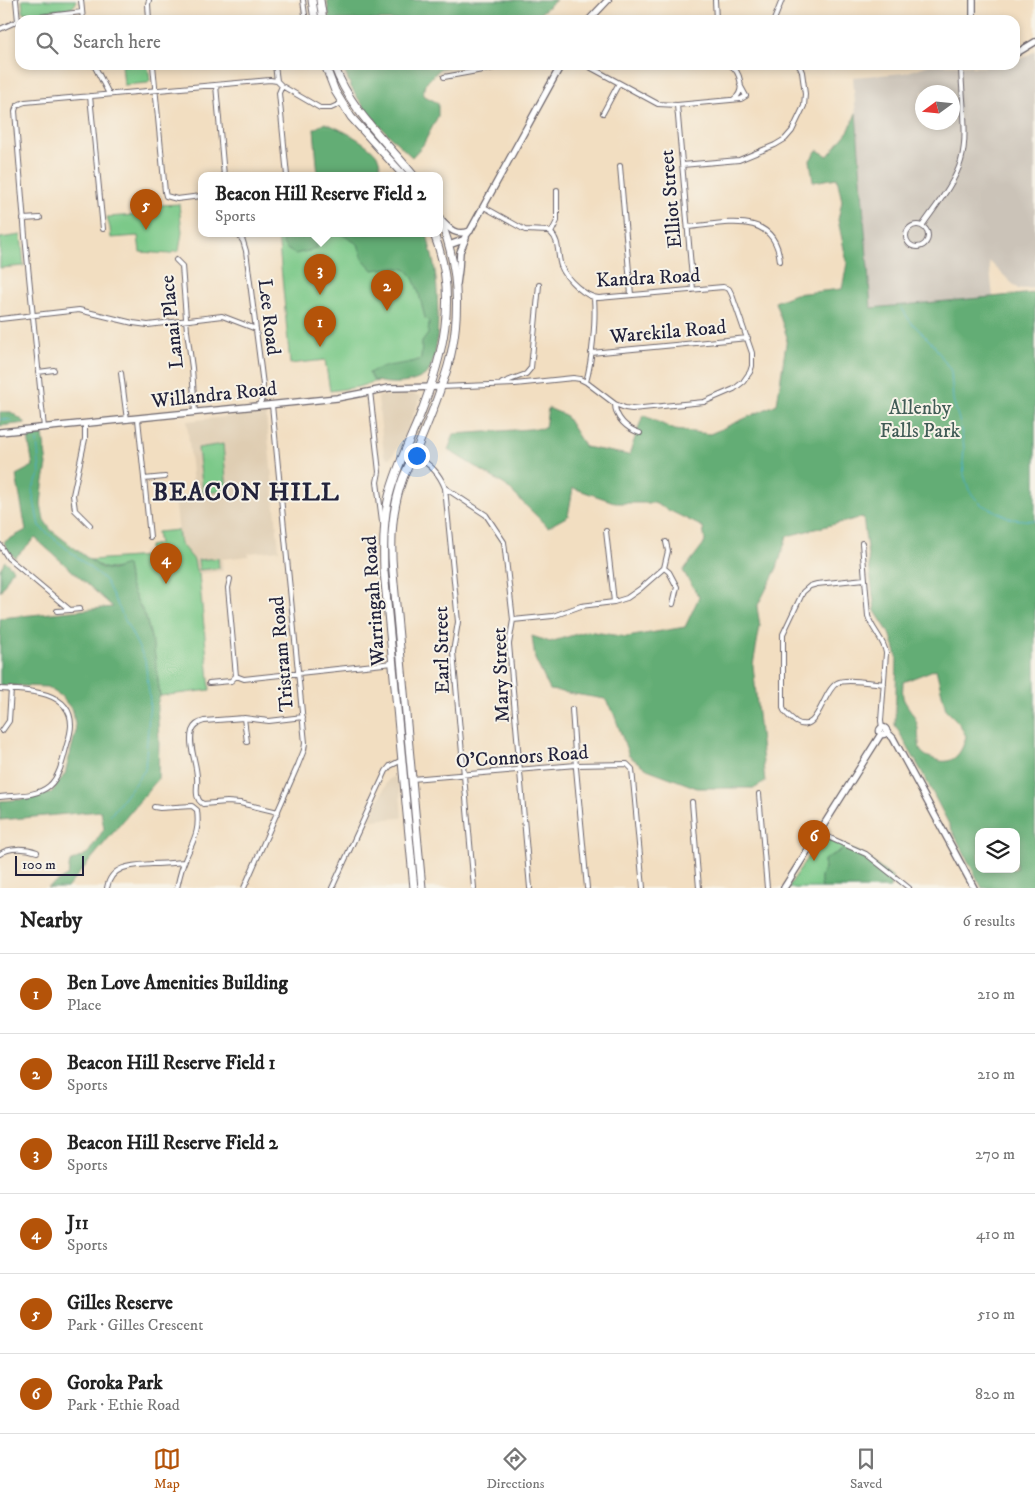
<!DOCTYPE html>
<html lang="en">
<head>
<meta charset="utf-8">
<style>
	:root { --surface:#fff; --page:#f2f2f2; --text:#222; --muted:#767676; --line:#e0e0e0; --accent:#b45309 }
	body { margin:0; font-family:"IM FELL DW Pica",serif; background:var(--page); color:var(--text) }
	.controls { position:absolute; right:15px; bottom:15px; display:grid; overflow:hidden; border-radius:10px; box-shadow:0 2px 8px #0003 }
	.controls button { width:45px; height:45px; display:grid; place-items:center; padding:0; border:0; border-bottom:1px solid var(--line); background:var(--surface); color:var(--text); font:25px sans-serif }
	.compass { position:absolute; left:915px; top:85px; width:45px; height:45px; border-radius:50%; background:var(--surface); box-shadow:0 2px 8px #0003; rotate:255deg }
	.scale { position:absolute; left:15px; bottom:12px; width:69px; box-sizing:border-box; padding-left:5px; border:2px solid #22223b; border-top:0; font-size:14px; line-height:18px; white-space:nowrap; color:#22223b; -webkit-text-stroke:4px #f7f3e8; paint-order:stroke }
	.you { position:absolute; left:416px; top:455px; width:18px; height:18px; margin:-12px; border:4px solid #fff; border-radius:50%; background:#1a73e8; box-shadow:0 0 0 8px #1a73e833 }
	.badge { display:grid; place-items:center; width:32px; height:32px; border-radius:50%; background:var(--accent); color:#fff; font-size:16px; font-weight:700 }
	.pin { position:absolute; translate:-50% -41px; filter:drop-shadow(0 1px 2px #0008) }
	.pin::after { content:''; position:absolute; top:26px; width:18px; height:15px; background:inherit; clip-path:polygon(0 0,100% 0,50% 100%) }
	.popup { position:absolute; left:198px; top:172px; width:245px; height:65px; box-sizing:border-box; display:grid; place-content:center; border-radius:10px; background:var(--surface); filter:drop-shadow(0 1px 4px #0005); font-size:16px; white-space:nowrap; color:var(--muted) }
	.popup b { font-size:19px; color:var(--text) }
	.popup::after { content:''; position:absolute; left:50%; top:100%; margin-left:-10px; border:10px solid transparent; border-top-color:var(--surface) }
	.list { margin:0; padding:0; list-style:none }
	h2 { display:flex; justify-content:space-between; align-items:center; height:65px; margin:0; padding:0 20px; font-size:21px }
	h2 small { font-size:16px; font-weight:400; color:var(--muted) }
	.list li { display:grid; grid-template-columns:32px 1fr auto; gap:15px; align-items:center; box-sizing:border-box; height:80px; padding:0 20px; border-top:1px solid var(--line) }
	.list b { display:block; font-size:19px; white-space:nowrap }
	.list p { margin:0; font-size:16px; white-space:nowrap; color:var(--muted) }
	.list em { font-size:16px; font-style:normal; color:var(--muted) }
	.icon { flex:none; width:28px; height:28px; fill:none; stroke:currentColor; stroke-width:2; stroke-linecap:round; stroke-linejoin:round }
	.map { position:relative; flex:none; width:1035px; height:888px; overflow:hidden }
	.search { position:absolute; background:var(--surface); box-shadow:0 2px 8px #0003; left:15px; right:15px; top:15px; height:55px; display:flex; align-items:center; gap:12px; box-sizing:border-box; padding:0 18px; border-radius:15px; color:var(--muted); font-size:19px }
	.sheet { height:545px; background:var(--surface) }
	nav { display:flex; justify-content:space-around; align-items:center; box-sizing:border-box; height:70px; border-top:1px solid var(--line); background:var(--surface); font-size:14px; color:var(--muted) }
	nav a { display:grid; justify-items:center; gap:2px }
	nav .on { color:var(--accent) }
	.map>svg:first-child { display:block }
</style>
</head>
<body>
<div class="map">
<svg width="1035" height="888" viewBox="0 0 1035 888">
	<rect width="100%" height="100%" fill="#f7f3e8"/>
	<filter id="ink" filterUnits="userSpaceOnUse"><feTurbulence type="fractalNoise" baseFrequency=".02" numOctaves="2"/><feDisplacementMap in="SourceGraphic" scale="10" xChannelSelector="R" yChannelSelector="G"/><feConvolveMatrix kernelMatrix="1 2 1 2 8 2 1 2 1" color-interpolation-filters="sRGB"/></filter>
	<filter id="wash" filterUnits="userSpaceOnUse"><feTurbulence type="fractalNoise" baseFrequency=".0096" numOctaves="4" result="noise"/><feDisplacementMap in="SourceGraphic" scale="20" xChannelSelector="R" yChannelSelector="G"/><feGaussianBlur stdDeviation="1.12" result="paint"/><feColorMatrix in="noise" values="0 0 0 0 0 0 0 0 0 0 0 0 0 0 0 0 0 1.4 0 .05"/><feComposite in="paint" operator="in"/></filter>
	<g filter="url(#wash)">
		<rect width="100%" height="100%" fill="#f2dec1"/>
		<path fill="#dfcdb2" d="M407,393L421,396L403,440L392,456L389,458L386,457L384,454L378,398L380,396Z
			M264,413L266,415L279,550L249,553L248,556L222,559L223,571L199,574L196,570L194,560L180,543L175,498L194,495L187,421Z
			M392,777H396L399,779L402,818L370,820L388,780Z"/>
		<path fill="#cbc3b8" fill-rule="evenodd" d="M1035,51V288L1018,289L989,261L993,297L870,308L853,77L904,73L929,65H971L973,67H1000L1006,65H1015V62ZM922,92H952V122H922Z"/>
		<path fill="#7bc989" stroke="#4e7662" d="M22,0H76V3L72,8L25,13L23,12Z
			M122,65H148L150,81L148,83L124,85Z
			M179,204L182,232L179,251L173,252L170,254L140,252L138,236L111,238L110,228L107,217L137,215L161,205Z
			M278,234H371L430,259L429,371L427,374L419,377L373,382L358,387L330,391L325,360L290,364Z
			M21,235L24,266L0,268V238Z
			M223,444L227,491L203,493L198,448Z
			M178,530L180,543L194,560L196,570L199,574L210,690L160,696L154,650L146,618L130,586L127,566C108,570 107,571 90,560L150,556L149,546L159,544L157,532Z
			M218,558L219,568L199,570L198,560Z
			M821,836L846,847C839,854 829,854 823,863C826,872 819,879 822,888H788Z"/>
		<path fill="#64ad75" stroke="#436858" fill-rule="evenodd" d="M327,0H556L537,16L535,20H330Z
			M342,65H482L441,68L425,84L423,95L438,103V116L423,145L412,157C389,136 366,114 351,87C348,80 345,72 342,65Z
			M856,113L871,308L1035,293V888H982L922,772L895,725L897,656L891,636L875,611L863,517L787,536L777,568L757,607L760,626L753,665L765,782L755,788H697L647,769L629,756L614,714L605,699L550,690L535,659L532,636L550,642L587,631L627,637L685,627L699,597L683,571L705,542L703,527L654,503H617L573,488L568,516L548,527L505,485L448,450L454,434L545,428L548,408L565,415L585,447L629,455L643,415L675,430L710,434L777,404L787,337L775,302L795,294L842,289L847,263L838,220L842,201L837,178L813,182L810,160L817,150L828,156L849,130ZM936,669L946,710L958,722L966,736C962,753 953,767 934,759C929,757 924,756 921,751C917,743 920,730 916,721C914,713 904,703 903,697C902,692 903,687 903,682ZM979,832H1016V869H979Z
			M325,123C339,128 371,144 378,157C380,162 381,170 382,176H318L314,129Z
			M283,234H320L317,238V249L295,254L288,250L283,244Z
			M341,234H427C430,249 435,264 436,279C438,298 442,363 425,375C412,385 388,385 373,380L369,373C385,363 404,366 421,359L422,342L428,334L429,322L425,318C422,307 416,272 404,269C394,267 383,269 373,270L363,259L358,244Z
			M0,412H11L26,423L0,426Z
			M43,435L47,465L43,486L41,504L44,520L51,530L90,560L102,568L112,570L127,565L130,586L146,618L154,650L160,696L157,704L159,740L158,779L67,888H47L68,875L70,862L88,853L104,829L101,811L0,820V801L27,799L51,793L65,774L76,731L73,711L61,696L47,687L0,685V618L113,607L35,538L15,558L7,549L4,542L26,530L16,475L33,466L28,437Z
			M5,561L13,569L0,592V569Z
			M846,847L862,854L893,878L890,888H822C820,881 820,874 825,868L824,860C831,854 840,853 846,847Z"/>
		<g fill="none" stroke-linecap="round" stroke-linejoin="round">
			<path stroke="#48afc7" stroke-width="1" d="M901,307L910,321L933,344L951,371L953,400L959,420L964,447L963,462L964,475L969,490L975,498L982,505L1012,519L1035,521
				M0,419L11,420
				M37,441L40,473L32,490L39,526L105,580L145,660L150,701L145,770L110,816"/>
		</g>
	</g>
	<g filter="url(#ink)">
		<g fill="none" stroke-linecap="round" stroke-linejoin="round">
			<g stroke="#6b646a" stroke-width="6">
				<path id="street" d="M16,0L18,21
					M81,0L83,20
					M149,0L148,4L149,20
					M303,0L305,15
					M715,0L716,20
					M22,20L40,17L82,12
					M774,20L782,0
					M0,29L20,20
					M94,65L109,94
					M153,65L165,192L166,196L177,199L201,196
					M275,65L277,81
					M586,65L658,104L677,105L741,99L746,96L740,85
					M730,65C740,71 746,91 734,99
					M444,77L510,65
					M216,85L224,176
					M282,86L279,93L287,176
					M90,96L103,229
					M677,105L693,290
					M603,113L619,83
					M682,165L739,160L775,145L785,139L792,131L804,106L805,94L802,72L799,65
					M620,166L631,295
					M484,207L525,230L548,231L551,233
					M23,219L40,218
					M906 236a11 11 0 1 1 22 0a11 11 0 1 1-22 0Z
					M922,226C935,207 955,183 961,161C969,135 961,93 961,65
					M688,227C724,224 775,209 780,261
					M551,233C560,241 557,255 561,266C566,279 586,298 599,298L723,287L729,289L732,295L752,353V366L750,372L743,382L734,389L704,402L632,409L625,408L615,404
					M551,233L557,221V190
					M238,234L243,241L246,251L263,385L262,399L258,406
					M176,260L182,266L187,331L192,368L195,412
					M594,298C596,320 592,361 586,382L615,404C615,418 627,429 640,433
					M0,319L79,310L133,323L148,325L222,316L256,329
					M591,353L748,338
					M38,372L54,370
					M121,373L127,420
					M502,383L526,374L531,368L539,285
					M441,387L515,384L573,378L580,379L586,382
					M370,391L379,472L377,482L382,521
					M138,419L150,537
					M85,424V439L73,495L75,510L90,525
					M44,428L25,236L15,111C16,105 19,104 25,102L270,80L277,81L282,86L320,108H331L342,103
					M414,454C429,465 438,470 445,488L458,622L453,652L474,888
					M144,479L165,477
					M445,488L486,515L504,542L513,620L509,644L530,888
					M606,531L614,602
					M862,543L868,616C872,630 884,639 886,653L881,721L882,728
					M0,545L8,558L70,610L57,611
					M664,568L669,572L677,587L673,604
					M230,579L228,588L236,676
					M865,579L817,584L810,586L803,592L783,634V708C785,714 791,718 796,722C818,735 822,692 837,683C845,678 873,683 884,684
					M70,610L80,609
					M513,620L553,616L581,606L614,602L627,598L640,589L664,568L668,551L666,542
					M209,683L231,681L236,676L244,679L393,663
					M0,689C25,690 71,690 71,725C71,733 68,741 66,748C63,760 59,778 49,786C36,797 15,795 0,797
					M572,709L576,768L587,888
					M244,718L247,742
					M2,731L9,721L11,689
					M412,779L576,765L627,764L632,769L643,888
					M759,794L767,888
					M692,802L699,888
					M154,807L160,808L192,806L197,810C200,833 193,840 185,860C181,869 179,879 177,888
					M278,812L240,803L227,802L203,804C201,802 199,802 198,798C195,793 198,784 197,778C197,763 188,746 192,731C194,725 198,723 204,721L244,718L269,721L303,717
					M819,833L866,854L909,888
					M0,854C9,847 26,848 37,852
					M107,888C111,865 133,865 152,864C162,864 173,863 184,862
					M244,888L298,765L304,750L305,743L272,405
					M332,888L386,771L390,766L402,760"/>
			</g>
			<g stroke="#6b646a" stroke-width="8">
				<path id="secondary" d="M973,0V20
					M589,20L608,0
					M1015,54L1035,42
					M441,220C450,230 456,236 470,231
					M449,245L463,240L471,229L561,65
					M457,284L459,269L460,252L466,238
					M0,432L337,398L389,388L441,387
					M879.5 731a3.5 3.5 0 1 1 7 0a3.5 3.5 0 1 1-7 0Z
					M887,732L893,738L974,888
					M784,888L881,734"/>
			</g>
			<g stroke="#6b646a" stroke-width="9">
				<path id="highway" d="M312,0L315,20
					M320,0L323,20
					M325,65L335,91L351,117L404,176
					M334,65C350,110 385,140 414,176
					M414,888L384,571C383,546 383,521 389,496C396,469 408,444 419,418C443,357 459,297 434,234
					M422,888L393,572C390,540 392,508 403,478C408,466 414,455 419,444C427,425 435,406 441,387C462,333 462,271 439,217"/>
			</g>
			<use href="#street" stroke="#fff" stroke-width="4"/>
			<use href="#secondary" stroke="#fff" stroke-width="5.5"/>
			<use href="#highway" stroke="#fff" stroke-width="7"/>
		</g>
	</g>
	<g text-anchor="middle" stroke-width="4" stroke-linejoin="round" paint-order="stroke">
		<g font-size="20" fill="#22223b" stroke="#f7f3e8">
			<text transform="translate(670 199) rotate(-95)" y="7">Elliot Street</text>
			<text transform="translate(648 277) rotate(-3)" y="7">Kandra Road</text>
			<text transform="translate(270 317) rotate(83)" y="7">Lee Road</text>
			<text transform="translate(171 322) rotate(-96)" y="7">Lanai Place</text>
			<text transform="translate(668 331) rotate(-5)" y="7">Warekila Road</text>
			<text transform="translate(214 394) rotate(-6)" y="7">Willandra Road</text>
			<text transform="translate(373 601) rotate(-94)" y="7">Warringah Road</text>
			<text transform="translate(441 650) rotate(-91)" y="7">Earl Street</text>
			<text transform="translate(281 654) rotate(-95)" y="7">Tristram Road</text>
			<text transform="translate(500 675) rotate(-92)" y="7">Mary Street</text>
			<text transform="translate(522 756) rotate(-4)" y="7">O'Connors Road</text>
		</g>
		<g font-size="20" fill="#415c56" stroke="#f7f3e8">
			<text x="920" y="414">Allenby<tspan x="920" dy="23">Falls Park</tspan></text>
		</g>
		<g font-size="25" font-weight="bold" letter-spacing="1" fill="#22223b" stroke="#f7f3e8">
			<text x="246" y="500">BEACON HILL</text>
		</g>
	</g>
</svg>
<div class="controls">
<button><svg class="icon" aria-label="layers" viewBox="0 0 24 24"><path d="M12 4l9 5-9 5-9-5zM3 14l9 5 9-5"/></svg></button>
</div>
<svg class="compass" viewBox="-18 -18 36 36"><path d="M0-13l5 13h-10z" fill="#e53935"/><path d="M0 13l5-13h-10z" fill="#767676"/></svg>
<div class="scale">100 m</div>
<div class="you"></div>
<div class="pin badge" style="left:320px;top:347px">1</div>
<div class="pin badge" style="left:387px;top:311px">2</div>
<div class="pin badge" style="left:320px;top:295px">3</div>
<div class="popup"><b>Beacon Hill Reserve Field 2</b>Sports</div>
<div class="pin badge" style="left:166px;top:584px">4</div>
<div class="pin badge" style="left:146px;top:230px">5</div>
<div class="pin badge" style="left:814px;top:861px">6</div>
<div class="search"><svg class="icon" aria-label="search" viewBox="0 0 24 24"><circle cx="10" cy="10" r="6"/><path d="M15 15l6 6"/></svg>Search here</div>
</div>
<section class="sheet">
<h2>Nearby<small>6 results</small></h2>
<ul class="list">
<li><span class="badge">1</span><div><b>Ben Love Amenities Building</b><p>Place</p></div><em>210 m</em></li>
<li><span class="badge">2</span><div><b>Beacon Hill Reserve Field 1</b><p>Sports</p></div><em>210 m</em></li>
<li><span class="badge">3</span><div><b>Beacon Hill Reserve Field 2</b><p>Sports</p></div><em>270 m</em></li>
<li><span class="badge">4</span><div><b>J11</b><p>Sports</p></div><em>410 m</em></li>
<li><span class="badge">5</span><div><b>Gilles Reserve</b><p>Park · Gilles Crescent</p></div><em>510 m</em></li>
<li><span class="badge">6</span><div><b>Goroka Park</b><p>Park · Ethie Road</p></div><em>820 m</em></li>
</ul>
</section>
<nav>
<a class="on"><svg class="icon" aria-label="map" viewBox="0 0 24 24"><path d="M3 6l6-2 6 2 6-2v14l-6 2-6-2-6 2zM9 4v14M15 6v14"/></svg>Map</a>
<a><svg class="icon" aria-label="directions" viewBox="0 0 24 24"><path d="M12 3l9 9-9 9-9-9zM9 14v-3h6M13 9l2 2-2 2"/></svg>Directions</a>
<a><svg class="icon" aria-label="saved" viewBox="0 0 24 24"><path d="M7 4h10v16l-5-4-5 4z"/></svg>Saved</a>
</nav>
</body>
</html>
